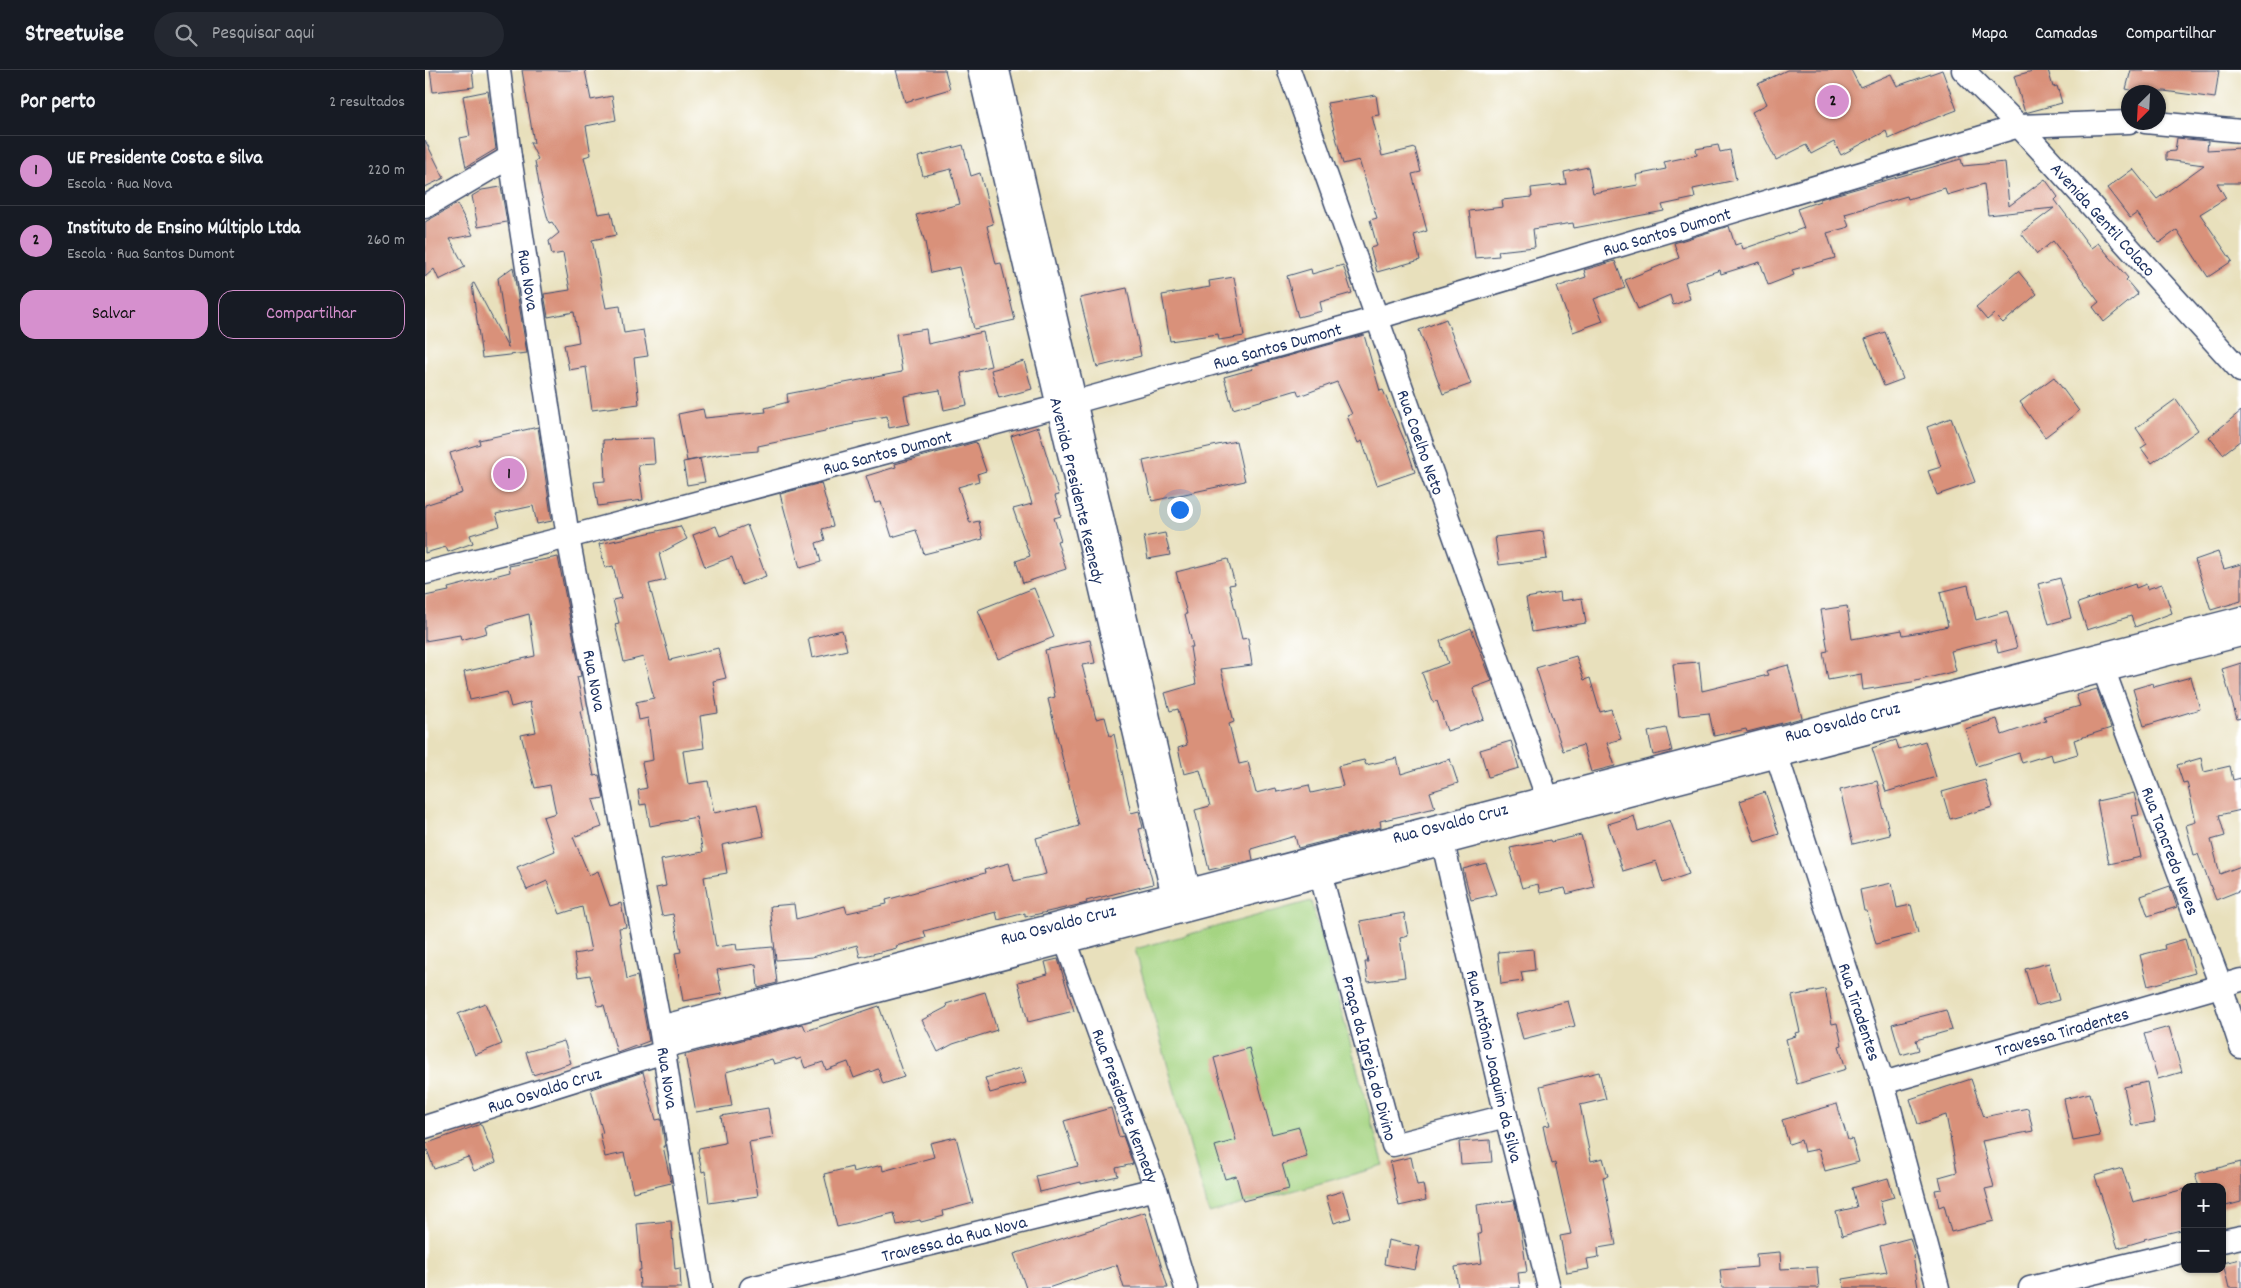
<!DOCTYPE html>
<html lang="pt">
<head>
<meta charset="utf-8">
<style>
	:root { --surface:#171b24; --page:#242831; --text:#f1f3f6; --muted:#9ea1a6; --line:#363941; --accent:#d690ce }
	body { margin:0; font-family:Dekko,sans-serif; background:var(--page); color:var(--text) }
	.controls { position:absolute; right:15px; bottom:15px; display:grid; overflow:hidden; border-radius:10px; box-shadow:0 1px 4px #0004 }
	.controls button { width:45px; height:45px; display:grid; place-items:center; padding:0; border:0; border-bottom:1px solid var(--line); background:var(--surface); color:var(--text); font:25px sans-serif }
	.compass { position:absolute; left:1696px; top:15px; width:45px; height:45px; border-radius:50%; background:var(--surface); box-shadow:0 1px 4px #0004; rotate:204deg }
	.you { position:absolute; left:754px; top:439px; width:18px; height:18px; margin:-12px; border:4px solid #fff; border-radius:50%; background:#1a73e8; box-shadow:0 0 0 8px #1a73e833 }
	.badge { display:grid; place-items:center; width:32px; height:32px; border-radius:50%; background:var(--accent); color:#111; font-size:16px; font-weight:700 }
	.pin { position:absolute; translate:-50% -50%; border:2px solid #fff; box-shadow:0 1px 5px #0006 }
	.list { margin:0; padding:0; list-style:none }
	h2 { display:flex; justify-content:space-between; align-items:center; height:65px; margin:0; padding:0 20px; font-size:21px }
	h2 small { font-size:16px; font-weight:400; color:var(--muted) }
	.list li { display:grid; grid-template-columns:32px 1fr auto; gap:15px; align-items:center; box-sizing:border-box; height:70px; padding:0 20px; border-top:1px solid var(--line) }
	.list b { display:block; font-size:19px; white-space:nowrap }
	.list p { margin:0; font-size:16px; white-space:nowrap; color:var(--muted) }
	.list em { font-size:16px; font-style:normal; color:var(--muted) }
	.actions { display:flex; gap:10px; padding:15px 20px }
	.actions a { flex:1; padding:11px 0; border:1px solid var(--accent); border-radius:15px; text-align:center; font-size:18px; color:var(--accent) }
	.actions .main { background:var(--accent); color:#111 }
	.icon { flex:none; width:28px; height:28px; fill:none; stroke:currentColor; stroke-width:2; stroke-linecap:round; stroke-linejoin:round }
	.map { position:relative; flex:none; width:1816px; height:1218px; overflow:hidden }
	header { display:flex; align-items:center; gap:30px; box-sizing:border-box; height:70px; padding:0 25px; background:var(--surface); border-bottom:1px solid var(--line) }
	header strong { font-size:24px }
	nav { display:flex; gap:28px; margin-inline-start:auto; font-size:18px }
	.search { width:350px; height:45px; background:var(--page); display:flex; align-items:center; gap:12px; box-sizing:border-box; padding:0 18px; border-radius:28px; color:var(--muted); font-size:19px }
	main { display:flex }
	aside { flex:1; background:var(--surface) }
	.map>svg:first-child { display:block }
</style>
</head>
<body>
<header>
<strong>Streetwise</strong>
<div class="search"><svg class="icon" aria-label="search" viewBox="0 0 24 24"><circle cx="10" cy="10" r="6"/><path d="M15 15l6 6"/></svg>Pesquisar aqui</div>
<nav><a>Mapa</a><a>Camadas</a><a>Compartilhar</a></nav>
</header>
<main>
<aside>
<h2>Por perto<small>2 resultados</small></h2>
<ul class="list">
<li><span class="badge">1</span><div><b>UE Presidente Costa e Silva</b><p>Escola · Rua Nova</p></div><em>220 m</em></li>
<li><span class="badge">2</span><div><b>Instituto de Ensino Múltiplo Ltda</b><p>Escola · Rua Santos Dumont</p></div><em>260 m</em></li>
</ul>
<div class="actions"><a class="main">Salvar</a><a>Compartilhar</a></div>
</aside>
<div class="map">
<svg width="1816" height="1218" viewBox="0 0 1816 1218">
	<rect width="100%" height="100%" fill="#fff"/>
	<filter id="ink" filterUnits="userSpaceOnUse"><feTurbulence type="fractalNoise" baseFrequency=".02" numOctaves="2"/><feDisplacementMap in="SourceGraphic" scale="10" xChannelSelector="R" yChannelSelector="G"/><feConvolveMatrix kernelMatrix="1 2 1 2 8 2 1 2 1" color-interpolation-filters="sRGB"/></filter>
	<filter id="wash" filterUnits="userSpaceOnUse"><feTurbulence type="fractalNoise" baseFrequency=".0096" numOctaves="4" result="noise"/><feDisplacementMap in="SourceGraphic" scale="20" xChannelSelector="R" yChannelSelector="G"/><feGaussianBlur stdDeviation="1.12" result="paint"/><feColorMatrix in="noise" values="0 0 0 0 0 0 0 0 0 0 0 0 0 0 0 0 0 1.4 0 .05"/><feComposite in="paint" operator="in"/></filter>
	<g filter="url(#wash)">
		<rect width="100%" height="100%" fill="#e8e0bc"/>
		<path fill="#a5d482" stroke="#608270" d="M886,831L959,1096L784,1143L710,879Z"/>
		<g id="blocks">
			<path fill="#d9917a" d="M5,0H47L49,17L8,22Z
				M97,0H160L166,30L187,26L191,50L161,56L166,85L159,87L173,144L186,142L191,165L167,170L181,238L195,236L199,263L218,260L223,286L209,288L214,334L167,340L161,297L144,300L139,275L154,272L149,242L123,247L119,224L145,220L138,183L127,185L124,171L134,163L127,152L124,153L115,120L110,91L113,89L105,73H109Z
				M471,0H520L525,19L480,32Z
				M1362,0H1426L1435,17L1466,4L1472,16L1517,0L1532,40L1495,54V55L1464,69L1461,61L1416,85L1409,72L1386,84L1381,75L1351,90L1327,42L1342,34L1333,14Z
				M1611,0H1623L1628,17L1632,16L1637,33L1600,43L1589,6Z
				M1706,0H1794L1790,28L1739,21L1714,22L1701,19Z
				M63,21L71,79L41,97L35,68L45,66L38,26Z
				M951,25L954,45L947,46L957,86L990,78L996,102L987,104L1002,161L989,165L995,190L952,202L945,178L952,176L945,150L952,148L934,90L918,94L902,33Z
				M1752,68L1783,71L1782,80L1816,78V113H1792L1801,128L1775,144L1807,191L1783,207L1752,160L1734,173L1712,143L1705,148L1682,118L1708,99L1732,129L1779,95L1741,90V82L1750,81Z
				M0,70L19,108L0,117Z
				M538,75L546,106L555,103L568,154L562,156L571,194L576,193L590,250L549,259L534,197L506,203L500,172L491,145L535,134L526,99L498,106L493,87Z
				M1293,75L1295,82L1305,80L1311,110L1268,119L1270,128L1237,135L1239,141L1149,158L1148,153L1108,159L1110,177L1073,181L1074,186L1050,188L1044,141L1078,137L1077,130L1107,127L1106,118L1141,114L1139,102L1163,97L1168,123L1213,115L1211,105L1241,99L1239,92L1272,85L1271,79Z
				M1536,89L1538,96L1580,92L1584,136L1620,109L1633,127L1630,130L1666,178L1673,173L1703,208L1701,210L1713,224L1679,252L1668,237L1674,232L1628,171L1612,184L1596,163L1629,138L1563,145L1559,114L1522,125L1520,118L1483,129L1482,126L1420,144L1424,157L1402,163L1410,188L1367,200L1369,205L1343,215L1335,192L1296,204L1295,200L1260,212L1265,229L1248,235L1245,225L1213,239L1200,210L1254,188L1249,173L1304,156L1310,175L1316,173L1318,179L1379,158L1372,139L1395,131V129Z
				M76,117L82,152L53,157L47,126L57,120Z
				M32,134L48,165L25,169L40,197L14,210L9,199L0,207V152Z
				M1190,191L1200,218L1169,229L1178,251L1148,262L1132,217L1161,207L1159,200Z
				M918,195L927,223L895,232L897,241L873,247L862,206L886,199L887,204Z
				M88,197L102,283L57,288L47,214L49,213L83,278L73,208Z
				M1593,201L1612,224L1578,253L1569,244L1562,250L1551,237Z
				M809,207L819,266L794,270L793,264L745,271L737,225L785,217L784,211Z
				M702,218L716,286L672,297L655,228Z
				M1021,249L1046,314L1018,324L994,260Z
				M501,259L503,274L558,262L566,296L536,303L542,335L519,340L515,320L479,326L484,354L464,358L462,346L428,352L429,354L400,360V362L333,376V381L297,384L262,391L253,344L278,339L280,348L341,342L340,338L363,332L362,324L477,302L471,264Z
				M1460,262L1478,309L1459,316L1440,269Z
				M939,265L955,321L958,320L980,372L990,402L952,415L937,371L933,373L922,346L927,344L912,312L874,326L872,320L808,339L799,307L828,299L827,296Z
				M599,291L607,319L574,328L566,300Z
				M1629,307L1654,341L1620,367L1595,332Z
				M1751,329L1773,360L1727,393L1716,378L1722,374L1711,358Z
				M1816,341V370L1798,384L1784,367Z
				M1526,348L1550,412L1512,425L1503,401L1516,397L1502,357Z
				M113,357L127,451L112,454L108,436L71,444L75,456L45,465L48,473L23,482L21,477L0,483V435L37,423L25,383L55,374L54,370Z
				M613,357L634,425L630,426L636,446L629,448L636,470L632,471L641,499L598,513L591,491L605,486L588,439L607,434L586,366Z
				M228,368L230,394L213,395L218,430L173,436L169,412L180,411L178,370Z
				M811,371L820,411L727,431L718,391Z
				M551,372L561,401L552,404L554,411L533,417L545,453L554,451L558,469L499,484L491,460L467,467L456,432L450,433L441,406L471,397L470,394Z
				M275,389L280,412L262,415L258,392Z
				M396,413L408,456L397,459L400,470L391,473L396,492L375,498L355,424Z
				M322,455L341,506L317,515L307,487L280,497L268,465L291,456L295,466Z
				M255,456L262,469L234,484L241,510L224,514L245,590L293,578L301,608L288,611L293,643L275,646L279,678L258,681L263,714L283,711L289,743L332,734L339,766L297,775L302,803L279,807L291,877L311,874L312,880L348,877L352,913L333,918L331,894L292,900L297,924L258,931L250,883L256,882L248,844L237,846L231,818L241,816L236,790L278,782L271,747L225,756L221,734L215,735L213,720L222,718L217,692L228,690L223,648L214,650L211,632L229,628L218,587L199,592L190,554L194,553L188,530L196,528L188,496L180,498L174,474Z
				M1118,461L1122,489L1074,495L1070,467Z
				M740,463L745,485L723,489L719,467Z
				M1793,482L1799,499L1816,494V531L1786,540L1770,490Z
				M133,487L156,606L152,607L159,640L155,641L169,706L174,705L179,728L168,730L177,757L148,767L164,805L173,801L185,836L196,833L201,857L194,858L202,909L212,906L224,971L192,983L179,935L173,936L165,905L153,907L149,884L166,881L157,837L135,844L122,811L102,820L92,797L130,781L118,747L131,743L125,715L110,718L96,665L111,662L105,632L86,637L82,622L45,630L39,602L110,586L104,544L60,556L62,563L36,570L35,565L0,571V526L24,521L23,518L85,502L84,496Z
				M803,489L810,514L804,515L817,569L823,568L827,595L796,599L809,652L804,654L814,694L823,692L831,723L851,718L852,722L884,715L886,723L918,716L913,696L939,690L941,695L972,688L976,704L1025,689L1033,713L1005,722L1010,738L955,751L956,757L873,778L870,766L826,779L828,790L784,800L770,740L785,736L775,700L759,704L753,678L762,675L753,639L745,641L740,623L771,614L765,577H768L760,544H762L751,502Z
				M1635,508L1646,548L1624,554L1613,514Z
				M1710,514L1711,518L1721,514L1722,519L1737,514L1747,543L1710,557L1706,546L1662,560L1653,533Z
				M1543,515L1551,550L1582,541L1592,578L1573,583L1570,570L1526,581L1531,601L1487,612L1438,620L1436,604L1403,610L1398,582L1403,581L1396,540L1422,536L1427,569L1477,560L1478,565L1496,562L1523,556L1515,522Z
				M609,518L629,567L573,589L553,540Z
				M1135,522L1136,531L1157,528L1161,553L1107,562L1101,528Z
				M1046,558L1067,611L1048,618L1059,649L1022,661L1012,631L1008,632L997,603L1023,593L1015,571Z
				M417,560L422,580L387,588L383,568Z
				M665,570L670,593L657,595L671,649L680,647L685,666L689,664L706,743L714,741L718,758L714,759L728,814L661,831L662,833L600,847V843L573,850L571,842L499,861L501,868L471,876L472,878L435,887L432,875L387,887L351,890L345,836L369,834L371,849L420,836L422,843L462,834L461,830L560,803L559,800L584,793L589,811L621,804L611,768L654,756L623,629L630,627L620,580Z
				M1151,586L1159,610L1165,608L1175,642L1186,639L1196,669L1182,673L1190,696L1166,702L1158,675L1138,681L1111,598Z
				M1274,592L1277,621L1343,605L1341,601L1363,595L1377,648L1322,662L1321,659L1289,666L1284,643L1254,646L1248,594Z
				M1816,593V648L1812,649L1797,599Z
				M1766,607L1775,639L1719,656L1708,619L1728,613L1729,617Z
				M1672,619L1686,658L1649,670L1653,684L1628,691L1626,684L1597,693L1594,683L1552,696L1540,659L1572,649L1577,665L1621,650L1619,646L1655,636L1651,625Z
				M1241,658L1247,681L1228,685L1223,662Z
				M1471,670L1474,679L1500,671L1511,707L1461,722L1447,678Z
				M1086,671L1094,698L1063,707L1055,680Z
				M1776,688L1779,702L1805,696L1808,710L1816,708V740L1794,745L1800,766L1786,770L1795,804L1816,796V820L1791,830L1773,784L1769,785L1761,755L1771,752L1762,712L1758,713L1752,695Z
				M1560,710L1568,737L1525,749L1517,722Z
				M1452,711L1465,765L1428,774L1415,720Z
				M1340,722L1354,764L1330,772L1315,731Z
				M1709,723L1714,745L1707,746L1716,787L1684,794L1672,731Z
				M1209,746L1213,761L1245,750L1264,804L1238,813L1231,791L1198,801L1183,754Z
				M1156,765L1169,817L1142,824L1140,818L1115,823L1113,814L1097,818L1085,778L1125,770L1126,772Z
				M1061,793L1072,824L1046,830L1038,799Z
				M1467,813L1472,838L1486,835L1493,863L1451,874L1442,841H1439L1435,820Z
				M1745,816L1752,837L1723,846L1716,826Z
				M979,843L983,866L975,868L980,907L943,912L940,892H943L935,851Z
				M1760,869L1770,903L1723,916L1715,885L1740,879L1739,875Z
				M1108,879L1110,900L1096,902L1098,911L1076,914L1073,882Z
				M633,889L649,941L603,952L593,912L623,904L620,892Z
				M1624,893L1634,930L1611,936L1600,899Z
				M1400,919L1407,954L1412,953L1417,975L1414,976L1421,999L1372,1014L1361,969L1371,966L1370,963L1375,962L1367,926Z
				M560,922L572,960L528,974L513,982L497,950L522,937L521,934Z
				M1143,931L1150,956L1098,969L1091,944Z
				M60,933L77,974L50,985L33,944Z
				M454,936L479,1007L458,1014L453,999L429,1008L423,992L401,1000L398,992L380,998L376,988L371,990L370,988L349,994L347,989L301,1002L307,1036L271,1042L260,985L378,954L381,961Z
				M1521,940L1527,960L1491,970L1494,980L1476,985L1467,954Z
				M1744,957L1757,1002L1733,1009L1719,964Z
				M139,971L146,993L108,1005L101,982Z
				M824,978L847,1064L874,1057L882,1087L857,1094L864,1119L818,1131L811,1106L800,1109L790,1076L811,1070L789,988Z
				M596,998L601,1013L565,1023L560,1008Z
				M218,1002L231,1050L236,1049L240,1076H238L246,1113L208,1122L199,1083L180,1087L175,1064L178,1063L166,1019Z
				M1174,1002L1181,1029L1155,1035L1166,1091L1178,1088L1183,1106L1178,1107L1191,1175L1173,1178L1174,1187L1162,1189L1164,1199L1142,1203L1135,1166L1146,1164L1130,1093L1127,1094L1122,1075L1118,1056L1125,1055L1115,1016Z
				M1546,1009L1559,1047L1603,1038L1608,1061L1557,1071L1569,1117L1560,1119L1569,1151L1526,1162L1519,1135L1514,1137L1510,1120L1517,1119L1514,1107L1532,1102L1521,1045L1493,1054L1485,1029Z
				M1722,1012L1730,1052L1707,1056L1699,1017Z
				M1665,1023L1675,1066L1648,1071L1639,1029Z
				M1412,1034L1423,1070L1427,1069L1434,1092L1400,1101L1394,1079L1379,1082L1376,1070L1364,1074L1357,1050Z
				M343,1038L348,1068L324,1072L333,1126L284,1133L280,1101L277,1102L273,1082L274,1078L300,1073L296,1046Z
				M686,1038L694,1067L698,1066L708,1094L691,1098L693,1106L656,1114V1112L615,1122L611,1106L653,1096L639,1051Z
				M56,1054L71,1092L49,1101L43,1087L9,1099L0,1074Z
				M531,1067L548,1133L518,1141L519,1146L496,1152L495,1150L472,1155L469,1143L412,1157L399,1104L427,1097L428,1102L457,1095L458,1101L509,1087L505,1073Z
				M1065,1070L1067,1092L1036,1094L1034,1072Z
				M986,1087L992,1115L998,1114L1001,1130L974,1136L965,1092Z
				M1816,1092V1132L1797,1137V1117H1774L1770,1104Z
				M1697,1098L1708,1132L1760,1119V1159L1719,1169L1720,1170L1693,1178L1670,1106Z
				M1463,1108L1469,1127L1455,1131L1461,1154L1417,1166L1411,1142L1432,1137L1427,1118Z
				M918,1121L926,1148L909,1153L901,1126Z
				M1089,1130L1096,1161L1102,1202L1093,1203L1095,1218H1033L1030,1197L1057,1193L1053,1164H1056L1052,1135Z
				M720,1142L743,1218H699L692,1195L623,1218H601L589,1184Z
				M246,1151L250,1199L255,1198L256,1218H215L214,1200H216L212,1154Z
				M1485,1168L1490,1185L1488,1186L1493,1218H1419L1418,1209L1462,1202L1455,1176Z
				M963,1170L995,1177L990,1200L959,1194Z
				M1355,1182L1356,1199L1392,1197L1394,1218H1297L1295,1200L1332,1197L1331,1184Z
				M1816,1189V1218H1804L1798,1193Z"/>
		</g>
	</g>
	<g filter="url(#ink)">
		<use href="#blocks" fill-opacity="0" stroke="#3a4a6c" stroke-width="1"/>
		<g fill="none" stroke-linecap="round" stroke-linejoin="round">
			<g stroke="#3a4a6c" stroke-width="25">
				<g id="street">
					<path id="s1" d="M74,0L85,87L143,467L235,957L276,1218"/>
					<path id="s2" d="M554,0L751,839"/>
					<path d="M573,0L767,833"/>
					<path id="s3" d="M864,0L1127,741"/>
					<path id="s4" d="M1538,0L1594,56L1816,301"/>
					<path d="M1720,52L1816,61"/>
					<path d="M0,137L85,87"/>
					<path id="s5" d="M0,503L143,467L650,332L952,248L1594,56L1704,52"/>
					<path id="s6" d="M1677,587L1679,601L1796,916L1816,977"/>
					<path id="s7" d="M1350,671L1352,686L1458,1013L1513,1218"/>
					<path id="s8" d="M1018,773L1081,1046L1124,1218"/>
					<path id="s9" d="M892,791L968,1075L1081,1046"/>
					<path id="s10" d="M636,859L731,1119L761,1218"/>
					<path id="s11" d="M235,957L1816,548"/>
					<path d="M238,977L1816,565"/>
					<path id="s12" d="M1458,1013L1816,910"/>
					<path id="s13" d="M0,1057L239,982"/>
					<path d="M1797,1171L1816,1167"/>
					<path id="s14" d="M326,1218L731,1119"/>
					<path d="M1605,1218L1760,1181"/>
				</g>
			</g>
			<use href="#street" stroke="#fff" stroke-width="22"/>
		</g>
	</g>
	<g text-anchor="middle" stroke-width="4" stroke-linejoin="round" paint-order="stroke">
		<g font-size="18" fill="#1b2f5e" stroke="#fff">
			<text dy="6" stroke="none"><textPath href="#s4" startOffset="205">Avenida Gentil Colaco</textPath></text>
			<text dy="6" stroke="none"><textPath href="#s5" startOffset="1288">Rua Santos Dumont</textPath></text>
			<text dy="6" stroke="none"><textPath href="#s1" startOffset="212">Rua Nova</textPath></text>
			<text dy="6" stroke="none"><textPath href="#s5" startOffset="882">Rua Santos Dumont</textPath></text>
			<text dy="6" stroke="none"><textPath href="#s3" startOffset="395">Rua Coelho Neto</textPath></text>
			<text dy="6" stroke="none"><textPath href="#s5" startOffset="478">Rua Santos Dumont</textPath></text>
			<text dy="6" stroke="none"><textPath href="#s2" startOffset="432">Avenida Presidente Keenedy</textPath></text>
			<text dy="6" stroke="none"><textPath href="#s1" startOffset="618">Rua Nova</textPath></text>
			<text dy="6" stroke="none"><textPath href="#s11" startOffset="1221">Rua Osvaldo Cruz</textPath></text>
			<text dy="6" stroke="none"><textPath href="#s11" startOffset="816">Rua Osvaldo Cruz</textPath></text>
			<text dy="6" stroke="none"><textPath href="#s6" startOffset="206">Rua Tancredo Neves</textPath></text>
			<text dy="6" stroke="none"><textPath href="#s11" startOffset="411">Rua Osvaldo Cruz</textPath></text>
			<text dy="6" stroke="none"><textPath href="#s7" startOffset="284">Rua Tiradentes</textPath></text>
			<text dy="6" stroke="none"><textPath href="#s12" startOffset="186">Travessa Tiradentes</textPath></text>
			<text dy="6" stroke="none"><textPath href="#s9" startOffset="204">Praça da Igreja do Divino</textPath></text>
			<text dy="6" stroke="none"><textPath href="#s8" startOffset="229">Rua Antônio Joaquim da Silva</textPath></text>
			<text dy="6" stroke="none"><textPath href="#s1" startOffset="1022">Rua Nova</textPath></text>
			<text dy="6" stroke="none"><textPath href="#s13" startOffset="125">Rua Osvaldo Cruz</textPath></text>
			<text dy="6" stroke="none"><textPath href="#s10" startOffset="188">Rua Presidente Kennedy</textPath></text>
			<text dy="6" stroke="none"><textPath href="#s14" startOffset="209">Travessa da Rua Nova</textPath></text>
		</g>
	</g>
</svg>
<div class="controls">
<button>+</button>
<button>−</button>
</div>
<svg class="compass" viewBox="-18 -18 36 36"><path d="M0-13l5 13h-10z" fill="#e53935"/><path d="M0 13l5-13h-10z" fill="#9ea1a6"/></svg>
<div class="you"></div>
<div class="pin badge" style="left:84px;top:404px">1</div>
<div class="pin badge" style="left:1408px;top:31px">2</div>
</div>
</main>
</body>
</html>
